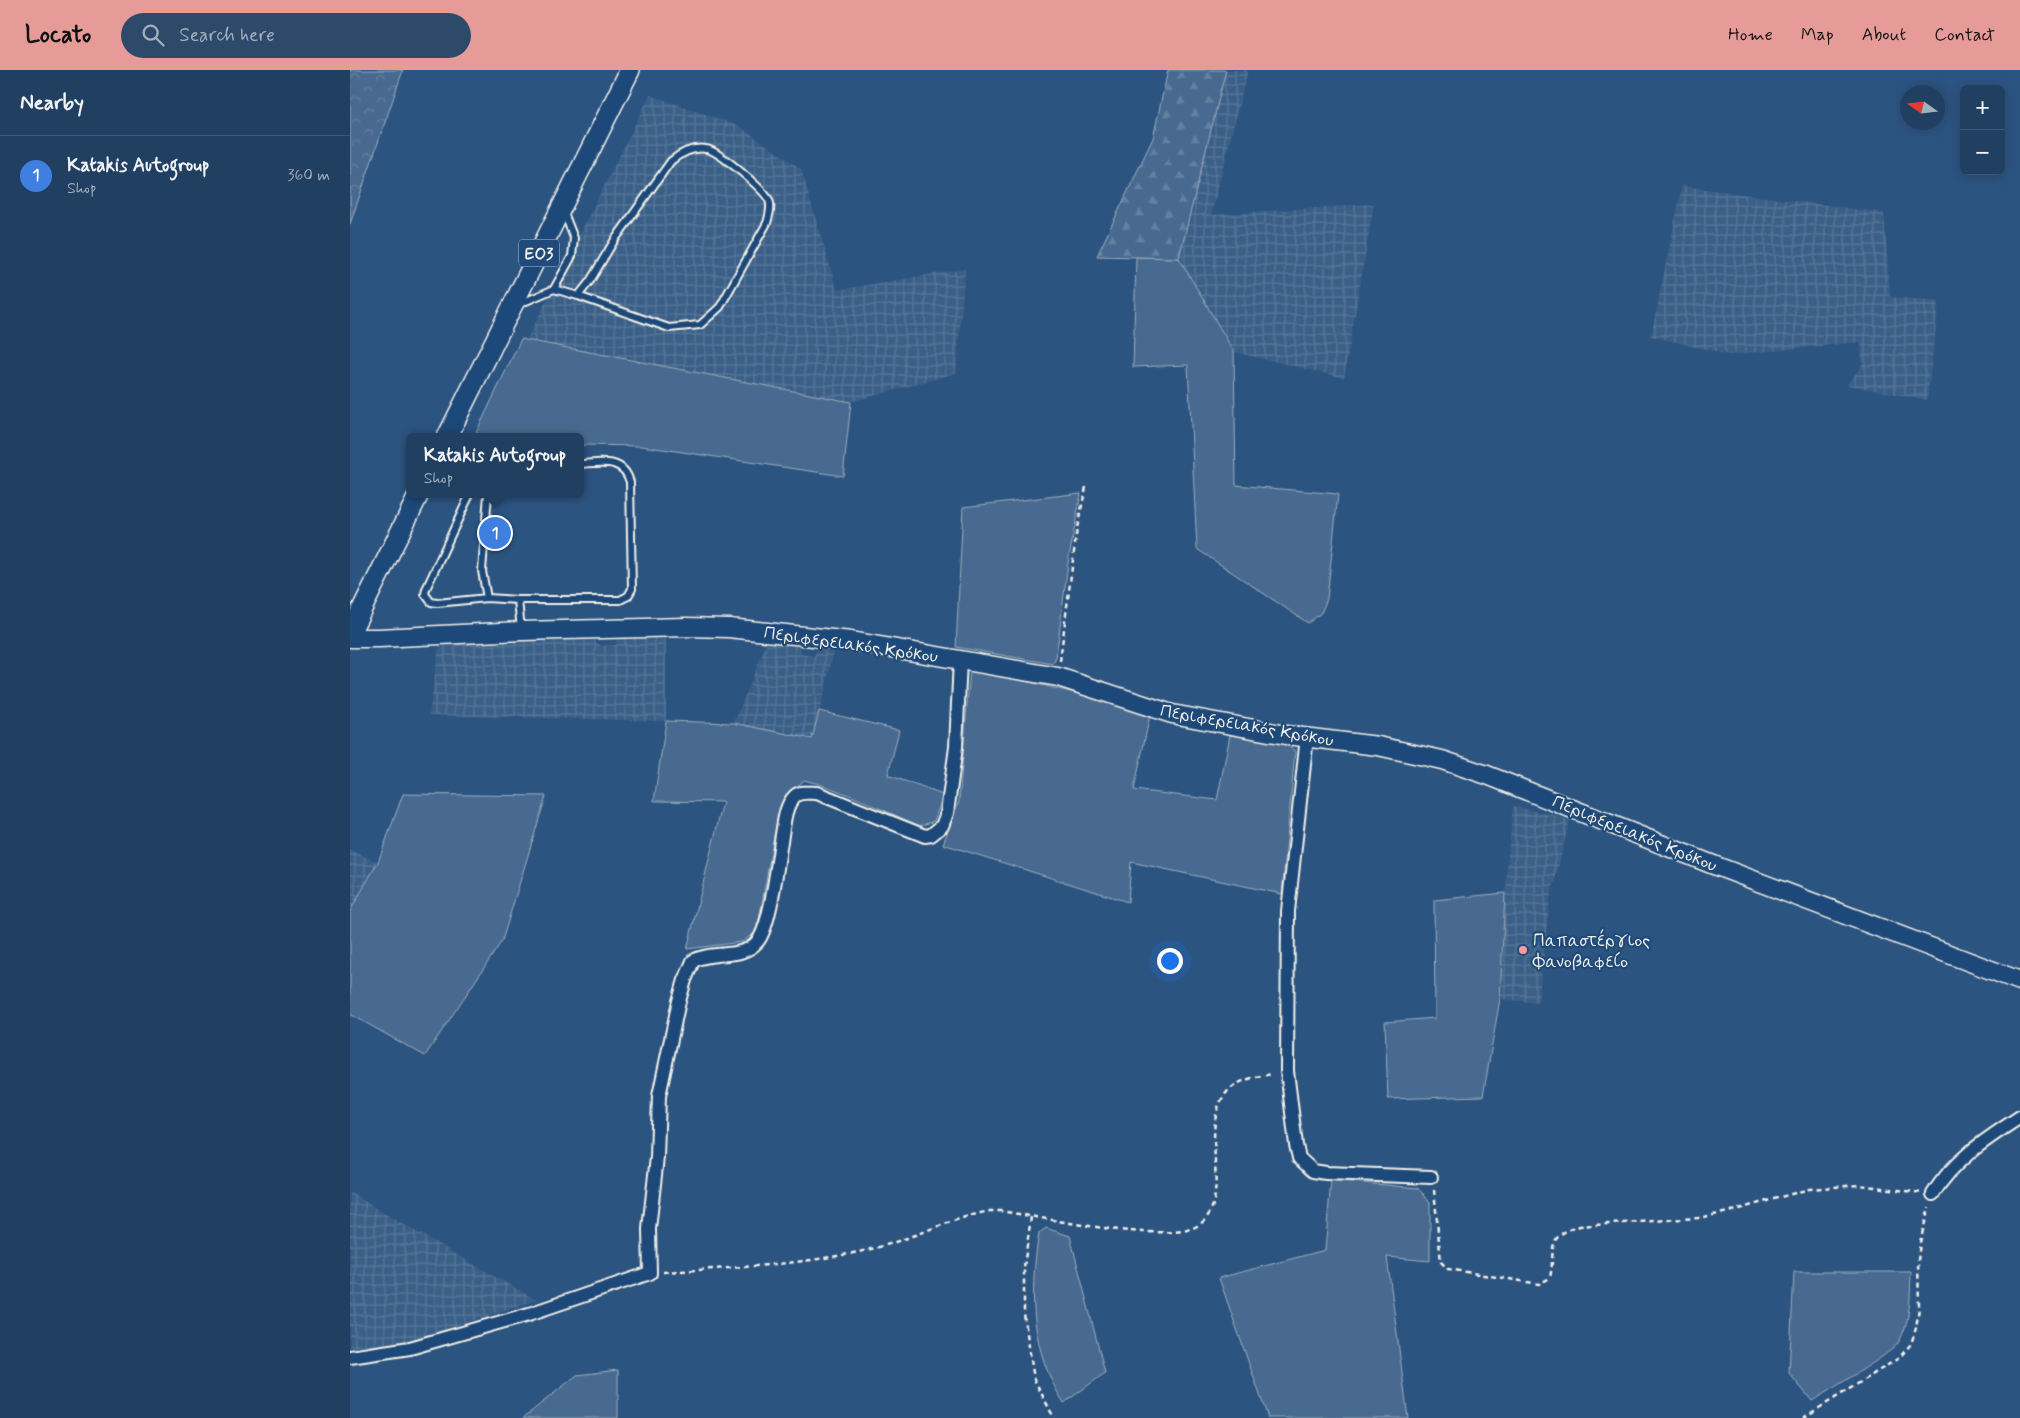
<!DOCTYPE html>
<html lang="en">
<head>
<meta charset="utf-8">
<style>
	:root { --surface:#213f61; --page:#2d4a6a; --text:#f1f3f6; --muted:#a2afbd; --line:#3e5876; --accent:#e69b98 }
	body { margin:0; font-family:Mynerve,sans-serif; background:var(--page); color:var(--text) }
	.controls { position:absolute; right:15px; top:15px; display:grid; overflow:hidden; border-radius:8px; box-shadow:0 2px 12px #0003 }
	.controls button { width:45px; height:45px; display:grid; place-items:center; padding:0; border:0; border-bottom:1px solid var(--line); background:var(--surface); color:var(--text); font:25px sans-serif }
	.compass { position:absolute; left:1550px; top:15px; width:45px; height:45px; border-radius:50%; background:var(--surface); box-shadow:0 2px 12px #0003; rotate:284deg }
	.you { position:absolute; left:819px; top:890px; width:18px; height:18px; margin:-12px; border:4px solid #fff; border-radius:50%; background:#1a73e8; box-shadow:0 0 0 8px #1a73e833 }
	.badge { display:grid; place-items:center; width:32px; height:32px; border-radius:50%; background:var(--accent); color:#fff; font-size:16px; font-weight:700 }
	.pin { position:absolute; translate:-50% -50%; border:2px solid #fff; box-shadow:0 1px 5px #0006 }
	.popup { position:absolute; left:56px; top:363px; width:178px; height:65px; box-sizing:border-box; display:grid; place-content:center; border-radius:8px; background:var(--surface); filter:drop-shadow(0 1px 4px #0005); font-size:16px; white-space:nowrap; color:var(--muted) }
	.popup b { font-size:19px; color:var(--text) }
	.popup::after { content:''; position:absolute; left:50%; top:100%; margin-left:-10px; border:10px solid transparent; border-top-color:var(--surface) }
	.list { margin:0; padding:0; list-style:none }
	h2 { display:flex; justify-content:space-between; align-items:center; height:65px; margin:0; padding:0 20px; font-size:21px }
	h2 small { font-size:16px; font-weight:400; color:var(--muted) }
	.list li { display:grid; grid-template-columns:32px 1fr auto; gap:15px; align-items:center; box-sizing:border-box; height:80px; padding:0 20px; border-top:1px solid var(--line) }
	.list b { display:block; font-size:19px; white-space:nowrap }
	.list p { margin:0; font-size:16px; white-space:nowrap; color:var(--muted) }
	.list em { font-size:16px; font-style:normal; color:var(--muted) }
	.icon { flex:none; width:28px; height:28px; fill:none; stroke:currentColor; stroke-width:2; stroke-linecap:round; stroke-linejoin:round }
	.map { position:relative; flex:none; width:1670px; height:1348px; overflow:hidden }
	header { display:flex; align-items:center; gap:30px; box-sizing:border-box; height:70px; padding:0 25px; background:var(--accent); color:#111 }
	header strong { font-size:24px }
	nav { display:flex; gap:28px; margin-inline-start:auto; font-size:18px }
	.search { width:350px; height:45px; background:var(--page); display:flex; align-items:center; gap:12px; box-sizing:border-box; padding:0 18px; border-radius:28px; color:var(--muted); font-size:19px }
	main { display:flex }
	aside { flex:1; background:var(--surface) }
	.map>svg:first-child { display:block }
</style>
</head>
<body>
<header>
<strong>Locato</strong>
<div class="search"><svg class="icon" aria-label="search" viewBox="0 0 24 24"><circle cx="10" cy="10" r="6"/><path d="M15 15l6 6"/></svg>Search here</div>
<nav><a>Home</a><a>Map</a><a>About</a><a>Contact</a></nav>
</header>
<main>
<aside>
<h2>Nearby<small></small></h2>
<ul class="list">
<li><span class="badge" style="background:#3f7fe0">1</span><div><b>Katakis Autogroup</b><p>Shop</p></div><em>360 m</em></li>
</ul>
</aside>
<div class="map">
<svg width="1670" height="1348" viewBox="0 0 1670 1348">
	<defs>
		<pattern id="industrial-grid" width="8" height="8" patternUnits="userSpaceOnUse" patternTransform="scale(1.25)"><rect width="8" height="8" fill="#3b6088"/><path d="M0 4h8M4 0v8" fill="none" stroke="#587799"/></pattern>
		<pattern id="forest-firs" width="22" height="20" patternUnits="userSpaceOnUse" patternTransform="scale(1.25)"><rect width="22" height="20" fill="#496b90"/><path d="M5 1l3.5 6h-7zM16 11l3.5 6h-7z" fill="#6481a0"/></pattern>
		<pattern id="park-crowns" width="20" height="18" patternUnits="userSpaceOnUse" patternTransform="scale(1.25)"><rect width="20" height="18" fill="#496b90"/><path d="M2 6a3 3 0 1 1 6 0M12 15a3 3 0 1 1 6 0" fill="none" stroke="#6481a0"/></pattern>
	</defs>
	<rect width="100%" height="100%" fill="#2c5481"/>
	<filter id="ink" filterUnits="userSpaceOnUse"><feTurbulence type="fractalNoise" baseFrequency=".02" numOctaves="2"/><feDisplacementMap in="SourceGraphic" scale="10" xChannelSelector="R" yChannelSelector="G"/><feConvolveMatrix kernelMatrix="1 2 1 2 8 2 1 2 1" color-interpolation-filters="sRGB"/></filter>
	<g filter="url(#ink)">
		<path fill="url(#industrial-grid)" d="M876,0H898L861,145L1024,134L994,308L884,282L829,188Z
			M300,25L389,56L451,99L487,220L615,199L606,303L501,332L176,271Z
			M1332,116L1534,143L1540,227L1589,231L1577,330L1497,315L1512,295L1511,272L1379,285L1301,266Z
			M316,565V651L79,645L89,576L240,566L251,576L266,575V566Z
			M417,572L450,577L451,584L464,586L467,579L484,581L463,669L384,653Z
			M1163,736L1220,749L1200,830L1188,933L1150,929L1157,796Z
			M0,780L28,792L0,841Z
			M0,1122L30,1141L186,1230L57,1272L0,1279Z"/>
		<path fill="#496b90" stroke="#9eaebc" d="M786,187L829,188L884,282L886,415L988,424L977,529L971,543L958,553L847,479L838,295L783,297Z
			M171,269L501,332L493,406L292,376L230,375V367H124Z
			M731,423L718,493L706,588L703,594L606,577L613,437Z
			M620,600H630L745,628L800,645L784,720L867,730L880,665L935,674L945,681L932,824L781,792L778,832L593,774L609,731Z
			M469,641L549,660L538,705L593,725L584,751L570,756C531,740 495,720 454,710L433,730L426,755L407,861L392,872L337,879L373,732L304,731L316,651L384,653L462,669Z
			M53,724L196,726L152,871L75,986L0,944V841L28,792Z
			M1155,823L1150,929L1133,1026L1038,1029L1035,952L1085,948L1084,830Z
			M981,1110L1068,1118L1080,1132V1191L1037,1187L1058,1348H918L869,1208L975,1180Z
			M696,1158L720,1166L755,1303L714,1333C680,1280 679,1223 689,1163Z
			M1444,1202H1561C1560,1226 1561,1252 1548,1273C1543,1283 1476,1322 1462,1331L1439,1303Z
			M268,1300V1348H173L227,1305Z"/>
		<path fill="url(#forest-firs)" stroke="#9eaebc" d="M818,0H876L829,188L747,186L803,68Z"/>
		<path fill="url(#park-crowns)" stroke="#9eaebc" d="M0,0H53L0,154Z"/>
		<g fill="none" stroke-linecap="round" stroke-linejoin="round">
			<g stroke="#f4f1e8" stroke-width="10">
				<path id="lane" d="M204,219L228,226L240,211L264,171L321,91C331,83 343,77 356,79C368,80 413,119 419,130C422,137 419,146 417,153L370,237L350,255L319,258L228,226
					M167,235L204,219L222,186L224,168L214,143
					M120,424L76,519L75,524L81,532L87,533L137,528
					M138,424L132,501L137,528L168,530
					M171,560L168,530H270L278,526L282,519L280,412C273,387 251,393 230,394"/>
			</g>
			<g stroke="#f4f1e8" stroke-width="16">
				<path id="street" d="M957,667L938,841L937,1001L946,1075L949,1088L963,1101L976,1103L1081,1107
					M1583,1124C1604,1089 1637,1069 1670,1047
					M0,1287L60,1278L179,1244L300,1203L299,1159L307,1087L309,1026L329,931L335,910L343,891C362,880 392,890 407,872C421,857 428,787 432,765C434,753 435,735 445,726C450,721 460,723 467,723L575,766L581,765L592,756L597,743L606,677L610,589"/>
			</g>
			<g stroke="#f4f1e8" stroke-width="21">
				<path id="secondary" d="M0,568H29L171,561L336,557L379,558L501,571L708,607L822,644L936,665L1028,676L1092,690L1137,705L1361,794L1670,911"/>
			</g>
			<g stroke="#f4f1e8" stroke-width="22">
				<path id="primary" d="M97,367L280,0
					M0,563L69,424"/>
			</g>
			<path stroke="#f4f1e8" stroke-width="2.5" stroke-dasharray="5 4" stroke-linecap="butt" d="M710,591L727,458L736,417
				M1084,1120L1091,1192L1098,1199L1189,1214L1200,1208C1206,1178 1194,1166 1230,1156L1348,1148L1378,1142L1459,1119L1509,1115L1572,1123
				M681,1147L674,1197V1244L684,1309L704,1348
				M313,1202C380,1198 448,1195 513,1181C556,1172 597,1149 640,1141H651C699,1149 746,1159 794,1162C809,1162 829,1164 843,1158C892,1137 839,1047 884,1016C895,1008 910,1006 923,1004
				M1453,1348L1549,1288L1561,1274L1566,1258L1569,1238L1568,1191L1570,1172L1579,1137"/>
			<use href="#lane" stroke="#1f4a7a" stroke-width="6"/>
			<use href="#street" stroke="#1f4a7a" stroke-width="12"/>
			<use href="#secondary" stroke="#1f4a7a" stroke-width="18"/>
			<use href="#primary" stroke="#1f4a7a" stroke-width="19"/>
		</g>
	</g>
	<circle fill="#ff9aa2" stroke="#1f4a7a" stroke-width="2" cx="1173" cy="880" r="5"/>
	<g text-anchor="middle" stroke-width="4.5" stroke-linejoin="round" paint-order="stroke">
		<rect fill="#1f4a7a" stroke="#b4bfc7" stroke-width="1" x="169" y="169.5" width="40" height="27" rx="4"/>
		<g font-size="16" font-weight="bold" fill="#f4f1e8">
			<text x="189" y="189">ΕΟ3</text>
		</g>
		<g font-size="18" fill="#f4f1e8" stroke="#1f4a7a">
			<text transform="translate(501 574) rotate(8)" y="6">Περιφερειακός Κρόκου</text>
			<text transform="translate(897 655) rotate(10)" y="6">Περιφερειακός Κρόκου</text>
			<text transform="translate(1285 763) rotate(22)" y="6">Περιφερειακός Κρόκου</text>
		</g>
		<g font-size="18" fill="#f4f1e8" stroke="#1f4a7a" text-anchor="start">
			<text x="1183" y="876">Παπαστέργιος<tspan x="1183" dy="21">Φανοβαφείο</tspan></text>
		</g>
	</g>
</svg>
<div class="controls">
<button>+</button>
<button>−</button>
</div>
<svg class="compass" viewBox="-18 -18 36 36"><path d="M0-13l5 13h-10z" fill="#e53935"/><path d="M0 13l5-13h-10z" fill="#a2afbd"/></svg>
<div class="you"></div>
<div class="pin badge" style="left:145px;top:463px;background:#3f7fe0">1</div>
<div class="popup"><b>Katakis Autogroup</b>Shop</div>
</div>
</main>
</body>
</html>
